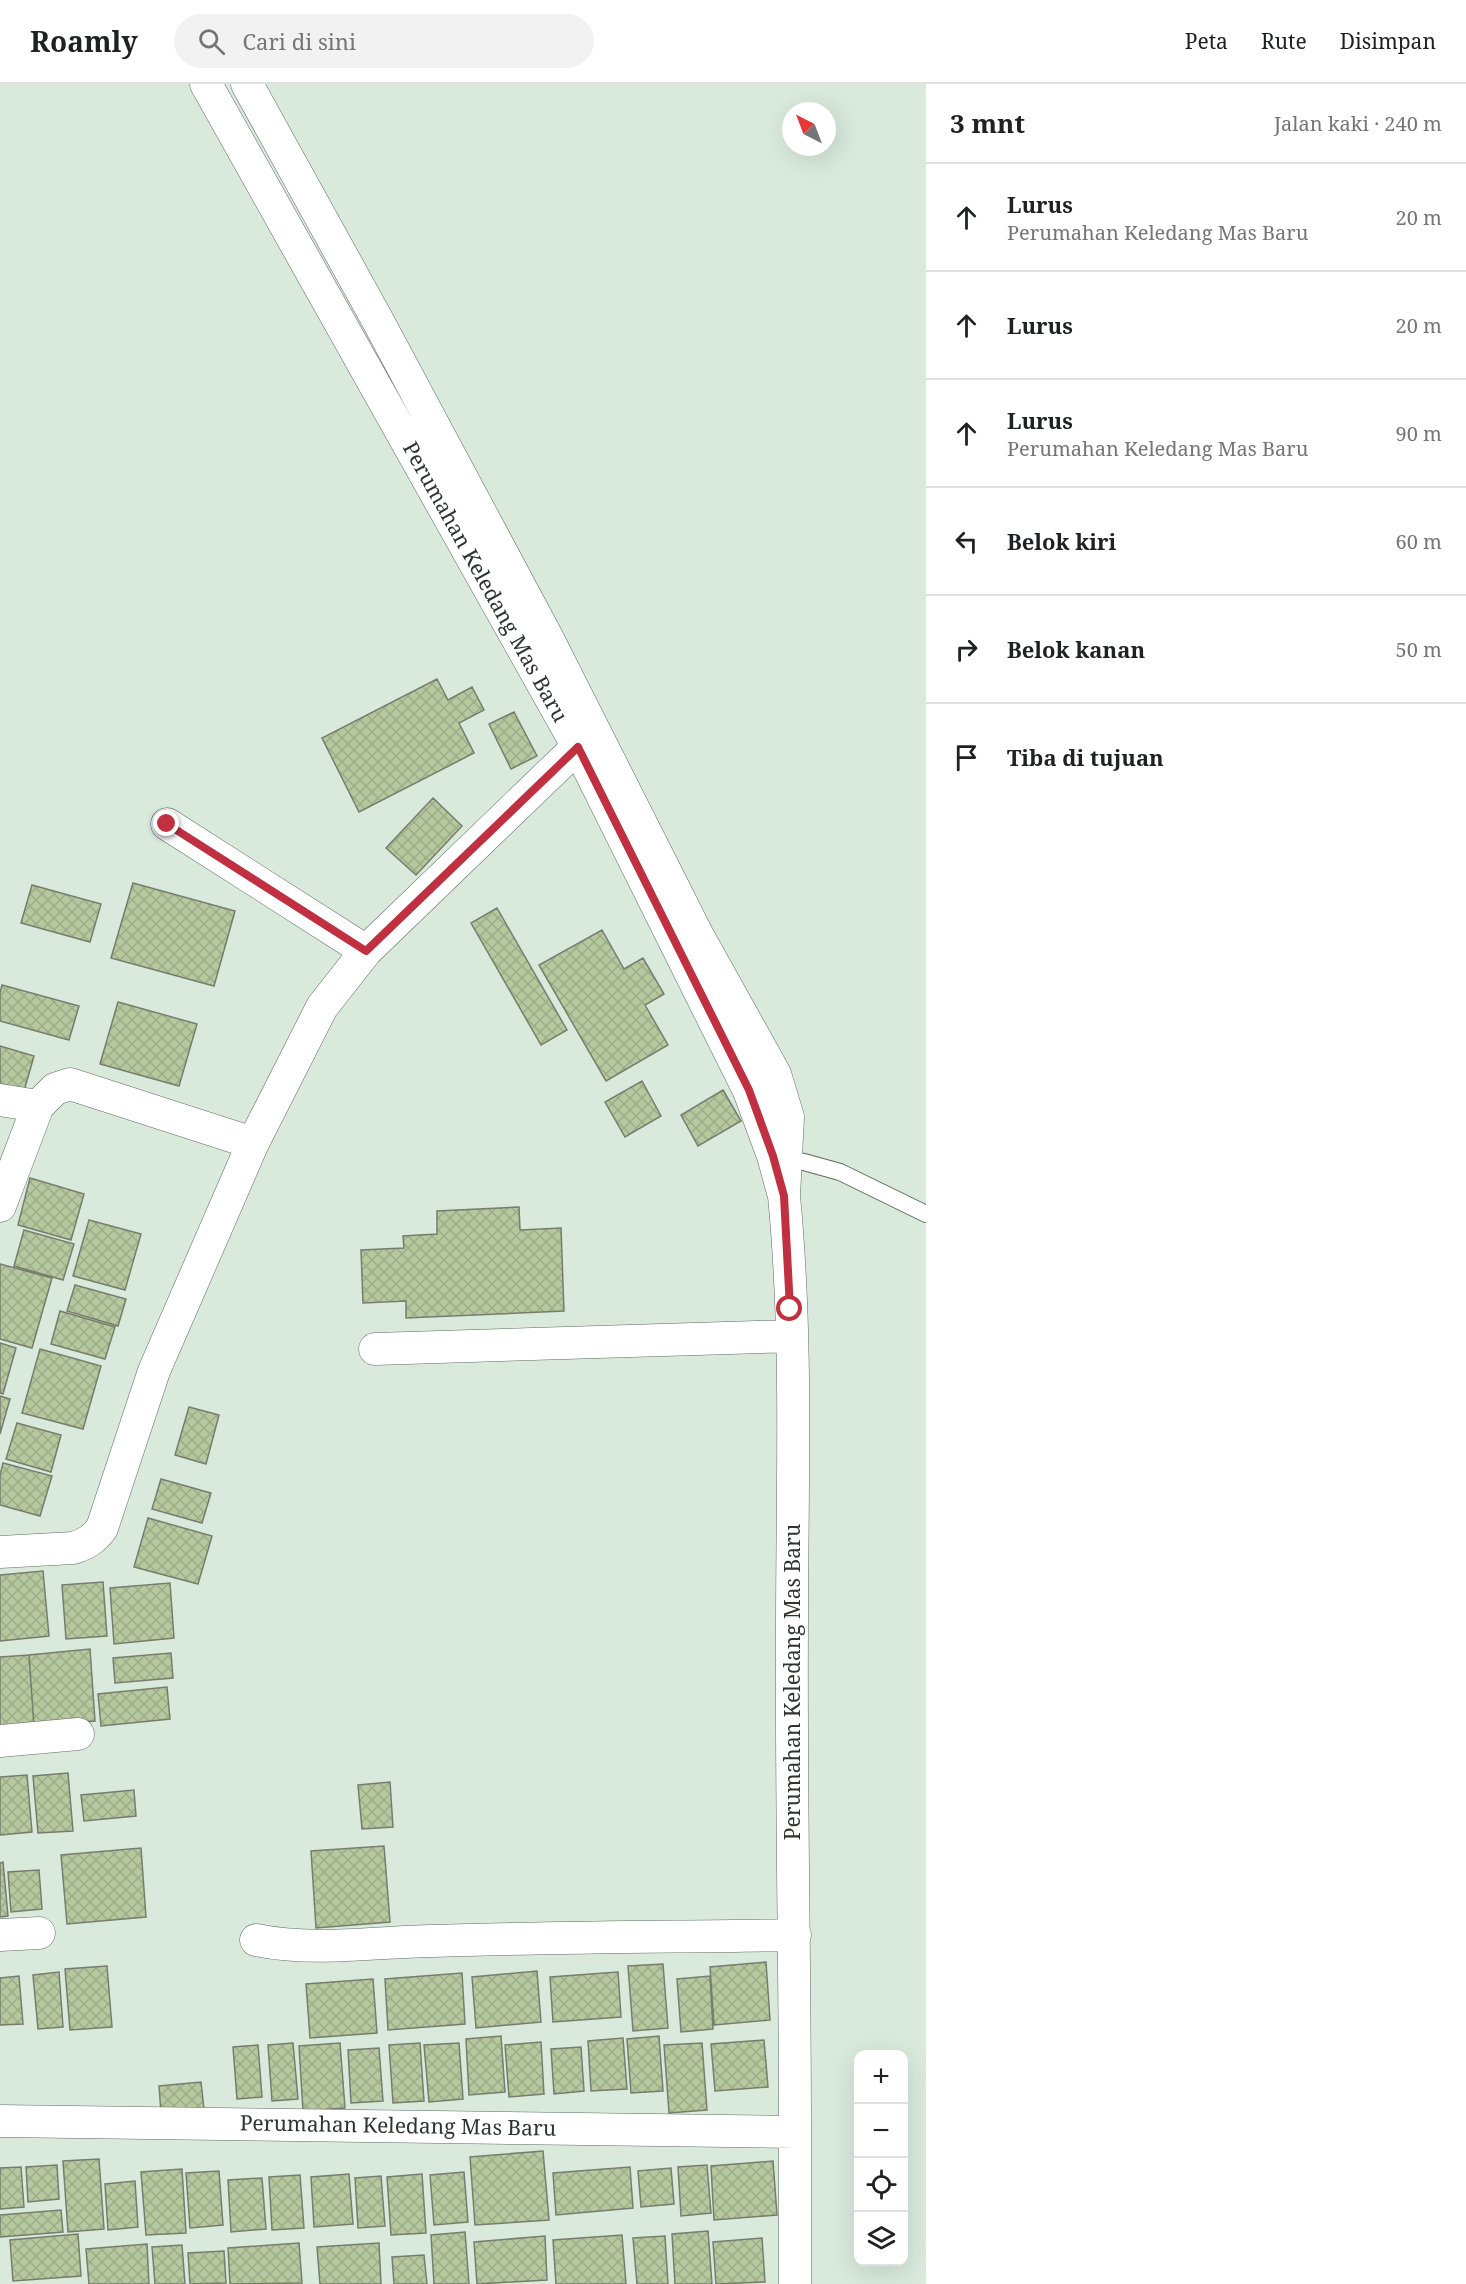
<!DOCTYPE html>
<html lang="id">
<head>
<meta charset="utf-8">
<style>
	:root { --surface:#fff; --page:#f2f2f2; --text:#202124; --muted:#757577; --line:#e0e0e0 }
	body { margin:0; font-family:"Noto Serif",serif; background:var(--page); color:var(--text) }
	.controls { position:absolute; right:18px; bottom:18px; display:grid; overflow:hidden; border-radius:12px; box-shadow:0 6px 24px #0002 }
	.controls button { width:54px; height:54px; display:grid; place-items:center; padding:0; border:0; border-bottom:2px solid var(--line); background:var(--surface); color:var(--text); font:30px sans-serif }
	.compass { position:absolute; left:782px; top:18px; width:54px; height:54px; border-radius:50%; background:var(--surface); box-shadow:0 6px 24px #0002; rotate:318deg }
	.stop { position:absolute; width:18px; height:18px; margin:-14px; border:4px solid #c13041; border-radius:50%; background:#fff }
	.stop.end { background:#c13041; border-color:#fff; box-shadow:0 2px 6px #0008 }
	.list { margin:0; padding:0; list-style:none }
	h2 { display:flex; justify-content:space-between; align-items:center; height:78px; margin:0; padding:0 24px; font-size:26px }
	h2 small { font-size:20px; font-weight:400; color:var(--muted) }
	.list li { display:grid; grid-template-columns:39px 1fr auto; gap:18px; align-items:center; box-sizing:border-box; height:108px; padding:0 24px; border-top:2px solid var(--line) }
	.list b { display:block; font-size:22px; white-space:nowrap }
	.list p { margin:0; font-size:20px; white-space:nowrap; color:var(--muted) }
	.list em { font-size:20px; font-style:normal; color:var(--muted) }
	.icon { flex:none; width:33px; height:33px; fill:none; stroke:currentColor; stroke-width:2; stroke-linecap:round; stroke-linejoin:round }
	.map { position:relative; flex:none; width:926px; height:2200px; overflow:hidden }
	header { display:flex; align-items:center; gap:36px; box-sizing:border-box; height:84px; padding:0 30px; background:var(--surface); border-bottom:2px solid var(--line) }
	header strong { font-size:28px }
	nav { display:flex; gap:33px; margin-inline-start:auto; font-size:21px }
	.search { width:420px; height:54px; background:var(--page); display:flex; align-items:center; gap:15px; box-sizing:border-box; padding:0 21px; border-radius:33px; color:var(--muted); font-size:22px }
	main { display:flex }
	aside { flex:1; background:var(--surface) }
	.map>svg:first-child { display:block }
</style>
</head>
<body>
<header>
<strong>Roamly</strong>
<div class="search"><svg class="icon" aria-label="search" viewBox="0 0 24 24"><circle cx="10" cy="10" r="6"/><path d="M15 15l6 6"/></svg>Cari di sini</div>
<nav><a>Peta</a><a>Rute</a><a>Disimpan</a></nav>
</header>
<main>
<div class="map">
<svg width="926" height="2200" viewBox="0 0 926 2200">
	<defs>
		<pattern id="building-cross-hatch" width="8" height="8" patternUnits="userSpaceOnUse" patternTransform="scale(1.5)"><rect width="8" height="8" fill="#b6c89e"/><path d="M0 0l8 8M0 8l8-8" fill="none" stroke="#9dac88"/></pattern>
	</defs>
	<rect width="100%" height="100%" fill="#d9eadd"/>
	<path fill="url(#building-cross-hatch)" stroke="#767d6d" stroke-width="1.5" d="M437,595L448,616L472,603L484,626L459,639L474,669L359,728L322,654Z
		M514,628L537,672L511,685L489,640Z
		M433,714L462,742L416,791L386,764Z
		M133,799L235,827L214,902L111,874Z
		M32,801L101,820L90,858L21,839Z
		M497,824L567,946L541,961L471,839Z
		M602,846L624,885L643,874L664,910L645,921L668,961L606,997L539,881Z
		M2,901L79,922L69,956L0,937V909Z
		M118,918L197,940L179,1002L100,980Z
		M0,962L34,972L24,1007L0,1001Z
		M642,997L661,1032L625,1053L605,1018Z
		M723,1006L741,1037L698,1062L681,1031Z
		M30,1094L84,1110L71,1156L18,1141Z
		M519,1123L520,1146L561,1144L564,1227L406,1234V1217L363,1219L361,1166L404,1164L403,1152L437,1150V1127Z
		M89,1136L141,1150L125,1206L73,1192Z
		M24,1146L74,1160L63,1196L14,1182Z
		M0,1180L52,1194L32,1264L0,1255Z
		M75,1201L126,1215L118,1242L67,1227Z
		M60,1227L115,1243L105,1275L51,1260Z
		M0,1259L16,1264L3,1310L0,1309Z
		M40,1265L101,1282L83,1345L22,1329Z
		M0,1312L10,1315L0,1350Z
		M189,1323L219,1331L206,1380L175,1371Z
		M17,1339L61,1351L51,1388L6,1375Z
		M3,1379L52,1392L40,1432L0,1421V1391Z
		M161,1395L211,1409L202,1439L152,1425Z
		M148,1434L212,1452L198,1500L134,1483Z
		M43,1487L49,1552L0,1557V1491Z
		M103,1498L107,1552L66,1555L62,1501Z
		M170,1499L174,1554L114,1560L110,1504Z
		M90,1565L95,1637L34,1642L29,1571Z
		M171,1569L173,1594L115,1599L113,1574Z
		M29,1571L34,1642L0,1645V1573Z
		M167,1603L170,1635L101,1642L98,1610Z
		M68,1689L73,1747L38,1749L33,1692Z
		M27,1691L32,1748L0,1751V1693Z
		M390,1698L393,1743L362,1745L358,1701Z
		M134,1706L136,1732L84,1737L81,1711Z
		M384,1762L390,1838L316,1844L311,1767Z
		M141,1764L146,1833L67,1840L61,1771Z
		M3,1778L8,1832L0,1833V1779Z
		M39,1786L42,1825L11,1828L8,1788Z
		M766,1878L770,1936L714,1941L710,1883Z
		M663,1880L668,1944L633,1947L628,1882Z
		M107,1882L112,1943L70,1946L65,1885Z
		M537,1887L541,1938L476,1944L472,1893Z
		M59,1888L63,1943L38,1945L33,1891Z
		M618,1888L621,1933L553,1938L550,1893Z
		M462,1889L465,1940L388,1946L385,1895Z
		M19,1892L23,1940L0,1941V1894Z
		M710,1892L713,1945L681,1948L677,1895Z
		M373,1895L377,1949L310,1954L306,1900Z
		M501,1952L505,2008L469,2011L466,1955Z
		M659,1952L663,2007L631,2009L627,1955Z
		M623,1954L627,2005L591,2007L588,1957Z
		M764,1956L768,2003L715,2007L711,1960Z
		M541,1958L544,2010L509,2013L505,1961Z
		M293,1959L298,2015L272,2017L268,1961Z
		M340,1959L345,2024L303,2027L299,1962Z
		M420,1959L424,2017L393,2019L389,1961Z
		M459,1959L463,2015L429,2018L424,1961Z
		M702,1959L707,2026L669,2029L664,1961Z
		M258,1961L262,2013L237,2015L233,1963Z
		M581,1963L584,2007L554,2010L551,1965Z
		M379,1964L383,2017L351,2019L348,1966Z
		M201,1998L204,2025L161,2029L159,2002Z
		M543,2067L549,2136L475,2141L470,2073Z
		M99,2075L104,2145L68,2148L63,2077Z
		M773,2077L777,2131L714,2136L711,2082Z
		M57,2081L59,2115L28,2118L26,2083Z
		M707,2081L711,2129L681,2132L678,2083Z
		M21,2083L24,2123L0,2125V2084Z
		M630,2083L633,2124L556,2131L553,2089Z
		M671,2084L674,2120L641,2123L638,2087Z
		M182,2085L186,2149L146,2151L141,2088Z
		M219,2087L223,2141L190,2144L186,2089Z
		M464,2088L468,2138L434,2141L430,2091Z
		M349,2090L353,2140L314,2143L311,2093Z
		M422,2090L426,2149L391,2151L387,2093Z
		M300,2091L304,2144L272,2146L269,2093Z
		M381,2092L385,2142L358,2144L355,2094Z
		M262,2094L266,2145L231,2148L228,2096Z
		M135,2097L138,2143L108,2146L105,2100Z
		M61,2126L63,2148L0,2153V2131Z
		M708,2147L712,2200H675L672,2150Z
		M465,2148L469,2200H434L431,2151Z
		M78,2150L81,2192L13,2197L10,2156Z
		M622,2151L626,2200H556L553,2156Z
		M545,2152L547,2196L477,2200L474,2158Z
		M665,2152L668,2200H637L633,2154Z
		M762,2154L765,2198L716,2200L713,2158Z
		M299,2159L302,2199L230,2200L228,2164Z
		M379,2159L381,2200H320L317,2163Z
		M147,2160L149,2200H89L86,2165Z
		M182,2161L185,2200H155L152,2163Z
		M224,2167L226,2199L190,2200L188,2169Z
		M424,2171L427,2200H394L392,2173Z"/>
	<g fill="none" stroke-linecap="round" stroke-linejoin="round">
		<g stroke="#5d6c61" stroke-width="18">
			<path id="service" d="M780,1073L804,1078L840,1088L926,1130"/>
		</g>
		<g stroke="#5d6c61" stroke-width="33">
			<path id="minor" d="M206,0L578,663L749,1007L773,1072L784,1112L788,1033L775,990L697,850L547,553L378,237L247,0
				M167,740L366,867
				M0,1016L38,1022L0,1122
				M38,1022L55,1005L70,1000L253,1059
				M375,1265L792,1252
				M0,1468L73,1464C86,1460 94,1455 102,1444L154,1287L253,1059L322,923L366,867L592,649
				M0,1657L78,1650
				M0,1851L39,1849
				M256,1856C314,1868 373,1858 432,1857C553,1853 674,1853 795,1851
				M0,2037L795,2048C795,1880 791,1712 792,1545C792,1401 798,1256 784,1112
				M795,2048V2200"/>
		</g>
		<use href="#service" stroke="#fff" stroke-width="16"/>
		<use href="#minor" stroke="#fff" stroke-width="32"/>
	</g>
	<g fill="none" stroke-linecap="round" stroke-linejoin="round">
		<path stroke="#c13041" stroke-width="8" d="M167,740L366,867L578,663L749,1006L773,1072L784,1112L790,1225"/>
	</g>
	<g text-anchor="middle" stroke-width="4.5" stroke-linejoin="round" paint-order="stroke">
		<g font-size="21" fill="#2e3530" stroke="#fff">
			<text transform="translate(485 498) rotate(61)" y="7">Perumahan Keledang Mas Baru</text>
			<text transform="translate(793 1598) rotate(-90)" y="7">Perumahan Keledang Mas Baru</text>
			<text transform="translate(398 2042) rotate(1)" y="7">Perumahan Keledang Mas Baru</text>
		</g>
	</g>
</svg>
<div class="controls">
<button>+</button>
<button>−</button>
<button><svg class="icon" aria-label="locate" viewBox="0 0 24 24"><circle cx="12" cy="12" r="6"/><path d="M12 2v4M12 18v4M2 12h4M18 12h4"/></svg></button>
<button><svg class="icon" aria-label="layers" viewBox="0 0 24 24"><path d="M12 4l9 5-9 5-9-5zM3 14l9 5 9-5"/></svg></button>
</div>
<svg class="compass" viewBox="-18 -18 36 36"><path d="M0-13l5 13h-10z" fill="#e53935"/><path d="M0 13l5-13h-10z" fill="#757577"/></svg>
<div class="stop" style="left:790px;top:1225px"></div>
<div class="stop end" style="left:167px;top:740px"></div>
</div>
<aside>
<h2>3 mnt<small>Jalan kaki · 240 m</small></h2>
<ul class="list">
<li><svg class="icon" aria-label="ahead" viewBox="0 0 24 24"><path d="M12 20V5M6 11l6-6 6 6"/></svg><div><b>Lurus</b><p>Perumahan Keledang Mas Baru</p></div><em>20 m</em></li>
<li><svg class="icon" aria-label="ahead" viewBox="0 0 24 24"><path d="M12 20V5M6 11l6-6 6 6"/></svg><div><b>Lurus</b></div><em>20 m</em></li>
<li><svg class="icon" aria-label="ahead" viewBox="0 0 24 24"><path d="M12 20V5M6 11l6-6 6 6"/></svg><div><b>Lurus</b><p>Perumahan Keledang Mas Baru</p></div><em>90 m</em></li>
<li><svg class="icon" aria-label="left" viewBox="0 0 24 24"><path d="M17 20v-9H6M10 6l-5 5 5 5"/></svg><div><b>Belok kiri</b></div><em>60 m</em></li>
<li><svg class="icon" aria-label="right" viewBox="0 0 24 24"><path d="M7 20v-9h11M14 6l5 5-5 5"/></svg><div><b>Belok kanan</b></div><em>50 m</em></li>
<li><svg class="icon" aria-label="arrive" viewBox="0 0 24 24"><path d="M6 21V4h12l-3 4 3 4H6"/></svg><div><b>Tiba di tujuan</b></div></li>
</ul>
</aside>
</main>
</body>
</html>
